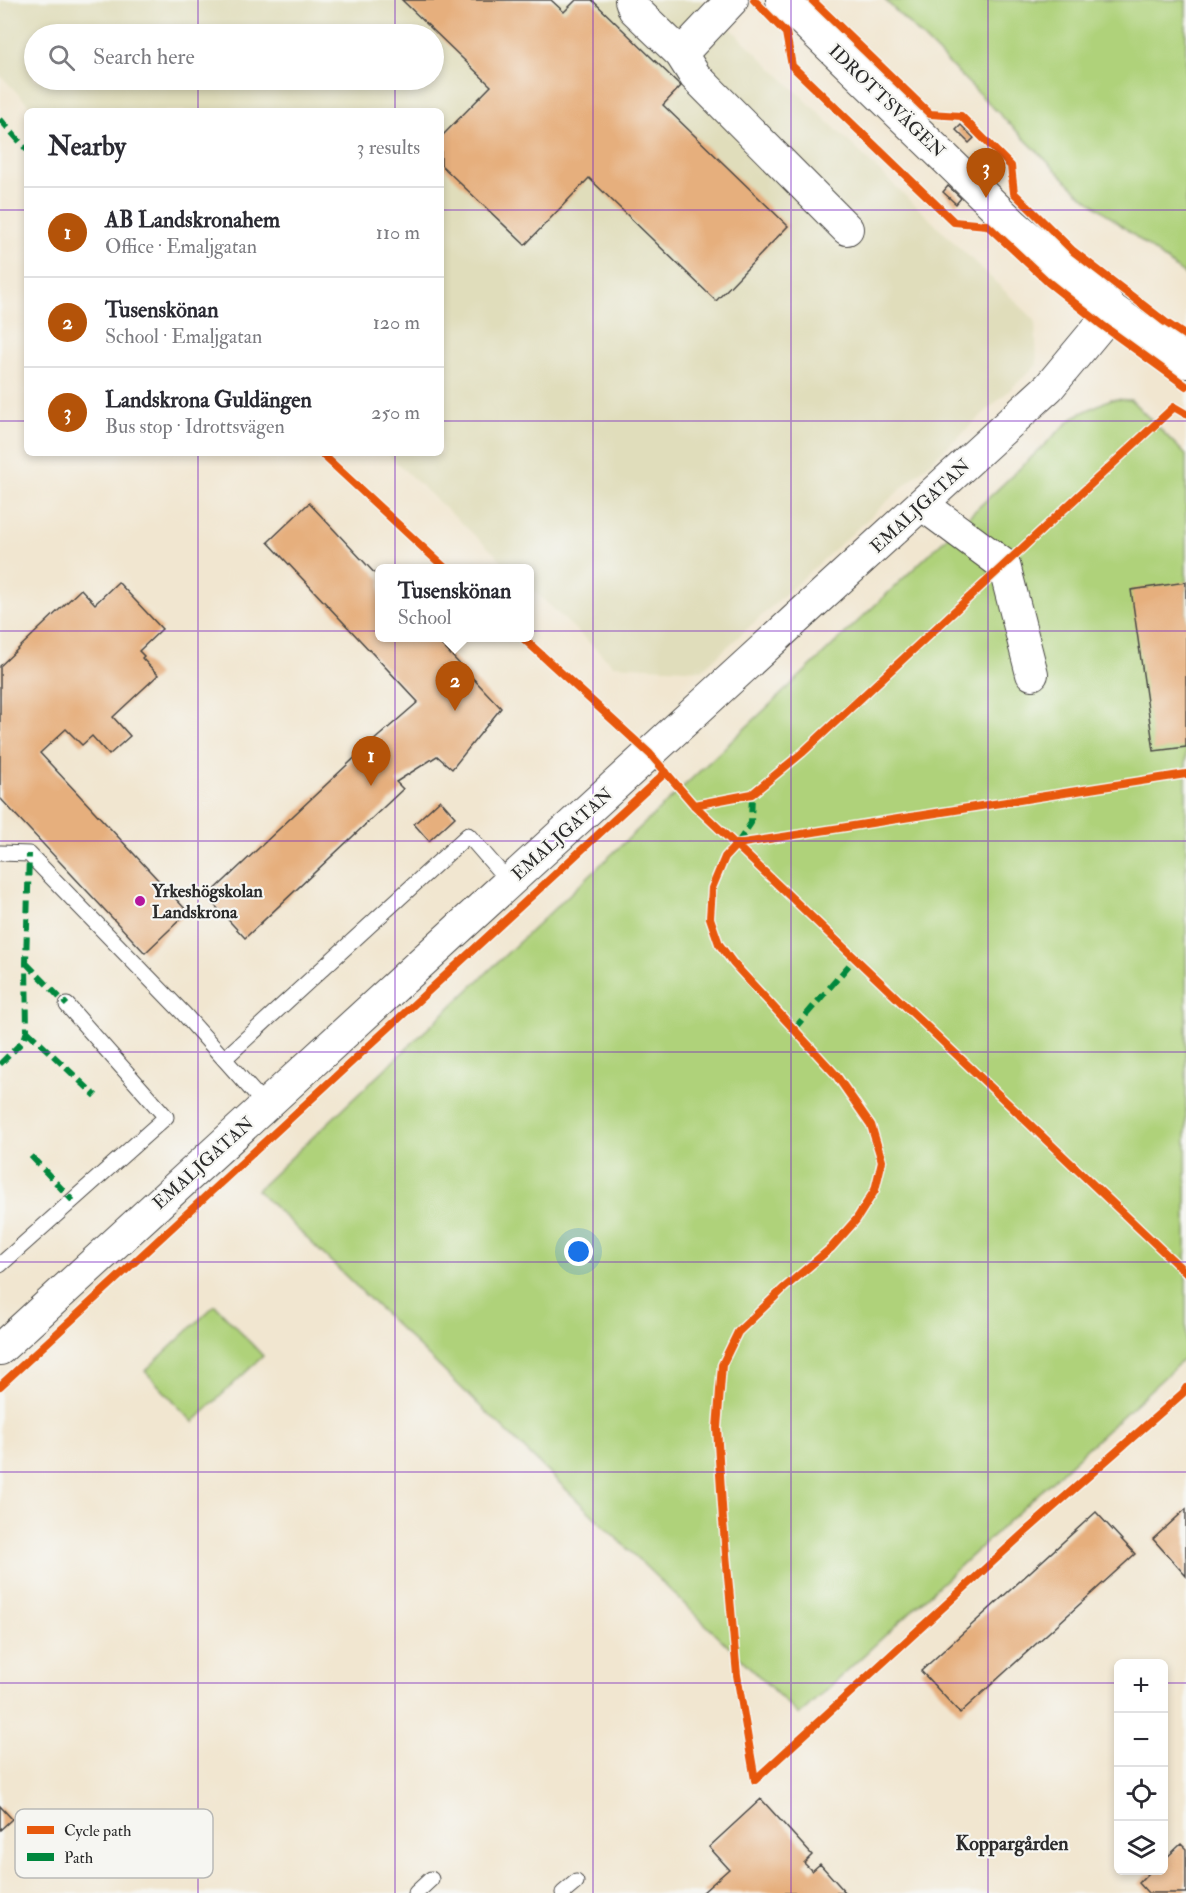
<!DOCTYPE html>
<html lang="en">
<head>
<meta charset="utf-8">
<style>
	:root { --surface:#fff; --page:#f7f7f7; --text:#2b2b33; --muted:#7c7c81; --line:#e1e1e2; --accent:#b45309 }
	body { margin:0; font-family:"IM FELL Double Pica",serif; background:var(--page); color:var(--text) }
	.controls { position:absolute; right:18px; bottom:18px; display:grid; overflow:hidden; border-radius:9px; box-shadow:0 3px 9px #0003 }
	.controls button { width:54px; height:54px; display:grid; place-items:center; padding:0; border:0; border-bottom:2px solid var(--line); background:var(--surface); color:var(--text); font:30px sans-serif }
	.you { position:absolute; left:579px; top:1252px; width:21px; height:21px; margin:-15px; border:4px solid #fff; border-radius:50%; background:#1a73e8; box-shadow:0 0 0 9px #1a73e833 }
	.badge { display:grid; place-items:center; width:39px; height:39px; border-radius:50%; background:var(--accent); color:#fff; font-size:20px; font-weight:700 }
	.pin { position:absolute; translate:-50% -50px; filter:drop-shadow(0 2px 3px #0008) }
	.pin::after { content:''; position:absolute; top:32px; width:21px; height:18px; background:inherit; clip-path:polygon(0 0,100% 0,50% 100%) }
	.popup { position:absolute; left:375px; top:564px; width:159px; height:78px; box-sizing:border-box; display:grid; place-content:center; border-radius:9px; background:var(--surface); filter:drop-shadow(0 2px 4px #0005); font-size:20px; white-space:nowrap; color:var(--muted) }
	.popup b { font-size:22px; color:var(--text) }
	.popup::after { content:''; position:absolute; left:50%; top:100%; margin-left:-12px; border:12px solid transparent; border-top-color:var(--surface) }
	.list { margin:0; padding:0; list-style:none }
	h2 { display:flex; justify-content:space-between; align-items:center; height:78px; margin:0; padding:0 24px; font-size:26px }
	h2 small { font-size:20px; font-weight:400; color:var(--muted) }
	.list li { display:grid; grid-template-columns:39px 1fr auto; gap:18px; align-items:center; box-sizing:border-box; height:90px; padding:0 24px; border-top:2px solid var(--line) }
	.list b { display:block; font-size:22px; white-space:nowrap }
	.list p { margin:0; font-size:20px; white-space:nowrap; color:var(--muted) }
	.list em { font-size:20px; font-style:normal; color:var(--muted) }
	.icon { flex:none; width:33px; height:33px; fill:none; stroke:currentColor; stroke-width:2; stroke-linecap:round; stroke-linejoin:round }
	.map { position:relative; flex:none; width:1186px; height:1893px; overflow:hidden }
	.search { position:absolute; background:var(--surface); box-shadow:0 3px 9px #0003; left:24px; top:24px; width:420px; height:66px; display:flex; align-items:center; gap:15px; box-sizing:border-box; padding:0 21px; border-radius:33px; color:var(--muted); font-size:22px }
	.panel { position:absolute; background:var(--surface); box-shadow:0 3px 9px #0003; left:24px; top:108px; width:420px; height:348px; border-radius:9px }
	.map>svg:first-child { display:block }
</style>
</head>
<body>
<div class="map">
<svg width="1186" height="1893" viewBox="0 0 1186 1893">
	<rect width="100%" height="100%" fill="#f6f6f2"/>
	<filter id="ink" filterUnits="userSpaceOnUse"><feTurbulence type="fractalNoise" baseFrequency=".0167" numOctaves="2"/><feDisplacementMap in="SourceGraphic" scale="12" xChannelSelector="R" yChannelSelector="G"/><feConvolveMatrix kernelMatrix="1 2 1 2 8 2 1 2 1" color-interpolation-filters="sRGB"/></filter>
	<filter id="wash" filterUnits="userSpaceOnUse"><feTurbulence type="fractalNoise" baseFrequency=".008" numOctaves="4" result="noise"/><feDisplacementMap in="SourceGraphic" scale="24" xChannelSelector="R" yChannelSelector="G"/><feGaussianBlur stdDeviation="1.35" result="paint"/><feColorMatrix in="noise" values="0 0 0 0 0 0 0 0 0 0 0 0 0 0 0 0 0 1.4 0 .05"/><feComposite in="paint" operator="in"/></filter>
	<g filter="url(#wash)">
		<rect width="100%" height="100%" fill="#f1e6d0"/>
		<path fill="#e0ddbb" fill-rule="evenodd" d="M0,0H701L1035,320L1037,365L702,670L613,665L530,587V568H510L386,453H441V111H35L0,75ZM34,34H434V80H34Z"/>
		<path fill="#afd27a" stroke="#6d7e52" stroke-width="1.5" d="M885,0H1186V276L1076,190Z
			M1111,399L1131,400L1186,455V1357L799,1715L257,1190L1075,416Z
			M215,1305L263,1356L193,1422L145,1371Z"/>
		<g id="blocks">
			<path fill="#e6af7d" d="M402,0H551L564,12L576,0H592L681,86L663,105L788,226L716,301L589,178L525,245L441,165V137L491,86Z
				M961,125L974,138L969,143L956,130Z
				M948,186L961,198L956,204L943,192Z
				M309,503L380,579V638H435L501,708L452,769L437,756L396,782L403,789L245,938L207,897L365,748L418,702L268,542Z
				M118,582L162,629L139,651L144,656L142,658L158,675L113,717L130,736L109,755L92,736L82,745L66,729L40,753L188,912L145,953L0,798V666L81,589L95,604Z
				M1186,582V747L1154,751L1131,590Z
				M440,800L455,817L429,841L414,824Z
				M1186,1509V1576L1153,1539Z
				M1096,1512L1135,1554L960,1713L921,1671Z
				M761,1799L812,1855L804,1863L812,1871L820,1864L846,1893H702L729,1869L709,1847Z
				M0,1806L12,1819L0,1830Z
				M1181,1844L1186,1849V1893H1148L1139,1883L1152,1870H1164V1860Z"/>
		</g>
	</g>
	<g filter="url(#ink)">
		<use href="#blocks" fill-opacity="0" stroke="#494744" stroke-width="1.5"/>
		<g fill="none" stroke-linecap="round" stroke-linejoin="round">
			<g stroke="#494744" stroke-width="17">
				<path id="service" d="M0,853L29,854L184,1014L266,1106
					M224,1059L468,835L509,882
					M0,1265L166,1117L67,1005
					M416,1893L431,1879
					M563,1893L576,1882"/>
			</g>
			<g stroke="#494744" stroke-width="34">
				<path id="minor" d="M631,0L634,9L681,54L695,76L847,229
					M782,0L1015,226L1113,310L1186,362
					M681,54L732,0
					M923,505L1004,565L1032,674
					M0,1349L1049,387L1113,310"/>
			</g>
			<use href="#service" stroke="#fff" stroke-width="15"/>
			<use href="#minor" stroke="#fff" stroke-width="32"/>
			<path stroke="#00873e" stroke-width="6" stroke-dasharray="12 6" stroke-linecap="butt" d="M0,119L27,150
				M737,844L751,823L752,794
				M26,963L67,1005
				M794,1029L856,957
				M27,1031L96,1096
				M0,1064L24,1040L27,1031L26,963L29,854
				M31,1156L73,1201"/>
			<g stroke="#f6f6f2" stroke-width="11">
				<path id="cycleway" d="M754,0L786,33L792,66L954,222L987,225L1048,282L1102,325L1186,386
					M812,0L930,114L961,116L1011,166L1014,193L1073,251L1165,322L1186,336
					M321,453L445,568
					M523,638L650,754L694,805L1186,1273
					M1186,774L737,844L725,857L712,888L710,918L719,944L733,963L836,1075L871,1125L882,1161L875,1190L856,1220L831,1248L784,1288L738,1332L722,1365L717,1428L723,1521L737,1675L755,1780L1025,1532L1183,1393L1186,1388
					M694,805L752,794L802,753L1174,407L1186,414
					M0,1386L666,772"/>
			</g>
			<use href="#cycleway" stroke="#e8590c" stroke-width="8"/>
		</g>
	</g>
	<path fill="none" stroke="#7b2cbf" stroke-width="1.5" stroke-opacity="0.55" d="M198,0V34M395,0V34M593,0V1893M791,0V1893M988,0V1893M198,80V111M395,80V111M0,210H27M441,210H1186M0,421H27M441,421H1186M198,453V1893M395,453V1893M0,631H1186M0,841H1186M0,1052H1186M0,1262H1186M0,1472H1186M0,1683H1118M1164,1683H1186"/>
	<circle fill="#b5179e" stroke="#f6f6f2" stroke-width="2" cx="140" cy="901" r="6"/>
	<g text-anchor="middle" stroke-width="4.5" stroke-linejoin="round" paint-order="stroke">
		<g font-size="18" fill="#2b2b2b" stroke="#f6f6f2">
			<text transform="translate(887 101) rotate(44)" y="6">IDROTTSVÄGEN</text>
			<text transform="translate(920 506) rotate(-43)" y="6">EMALJGATAN</text>
			<text transform="translate(562 834) rotate(-42)" y="6">EMALJGATAN</text>
			<text transform="translate(203 1163) rotate(-42)" y="6">EMALJGATAN</text>
		</g>
		<g font-size="18" font-weight="bold" fill="#2b2b2b" stroke="#f6f6f2" text-anchor="start">
			<text x="152" y="897">Yrkeshögskolan<tspan x="152" dy="21">Landskrona</tspan></text>
		</g>
		<g font-size="20" font-weight="bold" fill="#2b2b2b" stroke="#f6f6f2">
			<text x="1012" y="1850">Koppargården</text>
		</g>
	</g>
	<rect x="15" y="1809" width="198" height="69" rx="9" fill="#f6f6f2" stroke="#b9b9b6" stroke-width="1.5"/>
	<rect x="27" y="1826" width="27" height="8" fill="#e8590c"/>
	<rect x="27" y="1853" width="27" height="8" fill="#00873e"/>
	<g font-size="16" fill="#2b2b2b">
		<text x="64" y="1836">Cycle path</text>
		<text x="64" y="1863">Path</text>
	</g>
</svg>
<div class="controls">
<button>+</button>
<button>−</button>
<button><svg class="icon" aria-label="locate" viewBox="0 0 24 24"><circle cx="12" cy="12" r="6"/><path d="M12 2v4M12 18v4M2 12h4M18 12h4"/></svg></button>
<button><svg class="icon" aria-label="layers" viewBox="0 0 24 24"><path d="M12 4l9 5-9 5-9-5zM3 14l9 5 9-5"/></svg></button>
</div>
<div class="you"></div>
<div class="pin badge" style="left:371px;top:786px">1</div>
<div class="pin badge" style="left:455px;top:711px">2</div>
<div class="popup"><b>Tusenskönan</b>School</div>
<div class="pin badge" style="left:986px;top:198px">3</div>
<div class="search"><svg class="icon" aria-label="search" viewBox="0 0 24 24"><circle cx="10" cy="10" r="6"/><path d="M15 15l6 6"/></svg>Search here</div>
<section class="panel">
<h2>Nearby<small>3 results</small></h2>
<ul class="list">
<li><span class="badge">1</span><div><b>AB Landskronahem</b><p>Office · Emaljgatan</p></div><em>110 m</em></li>
<li><span class="badge">2</span><div><b>Tusenskönan</b><p>School · Emaljgatan</p></div><em>120 m</em></li>
<li><span class="badge">3</span><div><b>Landskrona Guldängen</b><p>Bus stop · Idrottsvägen</p></div><em>250 m</em></li>
</ul>
</section>
</div>
</body>
</html>
